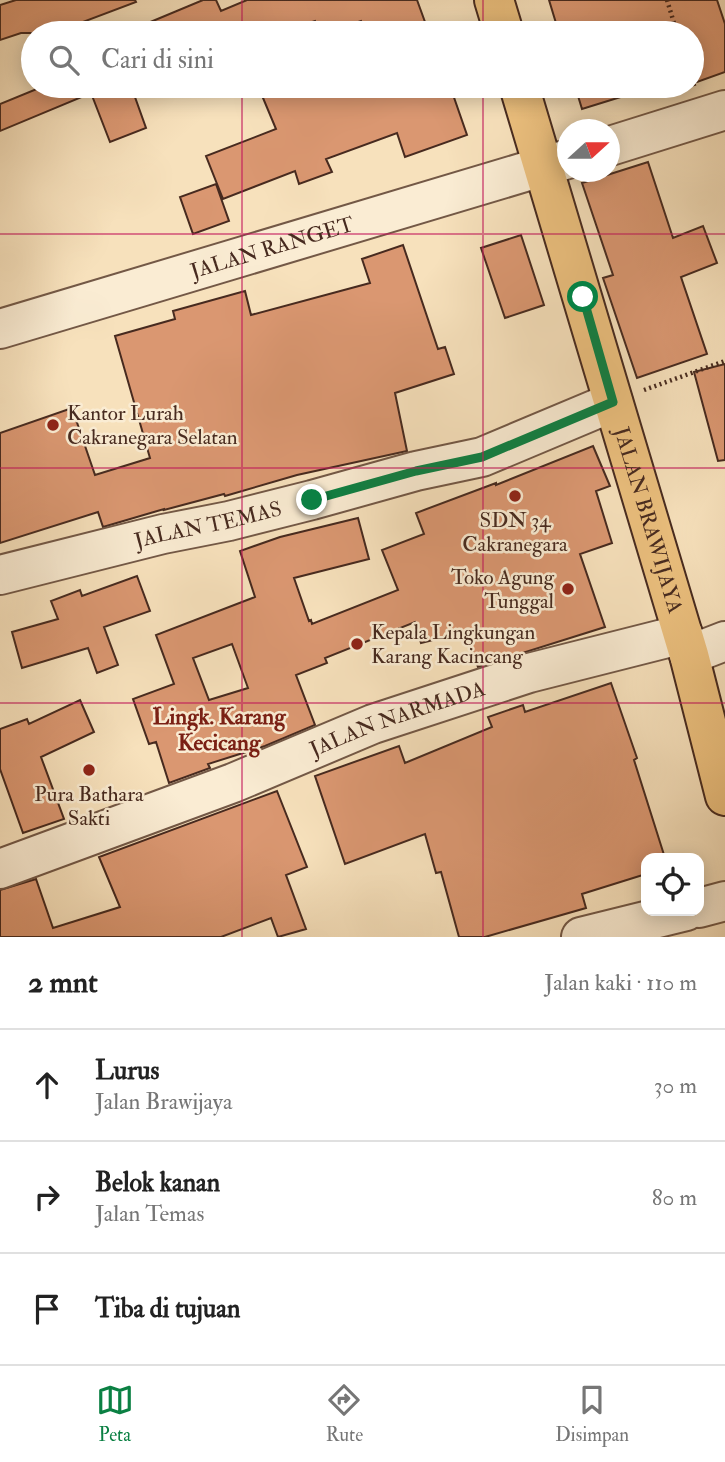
<!DOCTYPE html>
<html lang="id">
<head>
<meta charset="utf-8">
<style>
	:root { --surface:#fff; --page:#f6f6f6; --text:#222; --muted:#767676; --line:#e0e0e0; --accent:#0b8043 }
	body { margin:0; font-family:"IM FELL Double Pica",serif; background:var(--page); color:var(--text) }
	.controls { position:absolute; right:21px; bottom:21px; display:grid; overflow:hidden; border-radius:14px; box-shadow:0 4px 18px #0003 }
	.controls button { width:63px; height:63px; display:grid; place-items:center; padding:0; border:0; border-bottom:2px solid var(--line); background:var(--surface); color:var(--text); font:35px sans-serif }
	.compass { position:absolute; left:557px; top:119px; width:63px; height:63px; border-radius:50%; background:var(--surface); box-shadow:0 4px 18px #0003; rotate:69deg }
	.stop { position:absolute; width:21px; height:21px; margin:-16px; border:5px solid #0b8043; border-radius:50%; background:#fff }
	.stop.end { background:#0b8043; border-color:#fff; box-shadow:0 2px 7px #0008 }
	.list { margin:0; padding:0; list-style:none }
	h2 { display:flex; justify-content:space-between; align-items:center; height:91px; margin:0; padding:0 28px; font-size:30px }
	h2 small { font-size:23px; font-weight:400; color:var(--muted) }
	.list li { display:grid; grid-template-columns:46px 1fr auto; gap:21px; align-items:center; box-sizing:border-box; height:112px; padding:0 28px; border-top:2px solid var(--line) }
	.list b { display:block; font-size:26px; white-space:nowrap }
	.list p { margin:0; font-size:23px; white-space:nowrap; color:var(--muted) }
	.list em { font-size:23px; font-style:normal; color:var(--muted) }
	.icon { flex:none; width:38px; height:38px; fill:none; stroke:currentColor; stroke-width:2; stroke-linecap:round; stroke-linejoin:round }
	.map { position:relative; flex:none; width:725px; height:937px; overflow:hidden }
	.search { position:absolute; background:var(--surface); box-shadow:0 4px 18px #0003; left:21px; right:21px; top:21px; height:77px; display:flex; align-items:center; gap:18px; box-sizing:border-box; padding:0 24px; border-radius:38px; color:var(--muted); font-size:26px }
	.sheet { height:427px; background:var(--surface) }
	nav { display:flex; justify-content:space-around; align-items:center; box-sizing:border-box; height:98px; border-top:2px solid var(--line); background:var(--surface); font-size:19px; color:var(--muted) }
	nav a { display:grid; justify-items:center; gap:4px }
	nav .on { color:var(--accent) }
	.map>svg:first-child { display:block }
</style>
</head>
<body>
<div class="map">
<svg width="725" height="937" viewBox="0 0 725 937">
	<rect width="100%" height="100%" fill="#f7e1bc"/>
	<filter id="stains"><feTurbulence type="fractalNoise" baseFrequency=".00286" numOctaves="4"/><feColorMatrix values="0 0 0 0 .2 0 0 0 0 .09 0 0 0 0 .02 0 0 0 .5 -.17"/></filter>
	<radialGradient id="worn" r=".72"><stop offset=".6" stop-color="#630" stop-opacity="0"/><stop offset="1" stop-color="#630" stop-opacity=".3"/></radialGradient>
	<path fill="#da9771" stroke="#472a1f" stroke-width="2" fill-rule="evenodd" d="M16,0H135L136,2L72,26L74,33H21L0,40V5Z
		M203,0H216L221,11L247,0H417L429,33H366L361,21L326,33H319L315,21L280,33L276,26L259,33H124Z
		M549,0H717L725,24V72L697,82L692,67V33H559Z
		M44,86H131L146,128L110,142L91,93L0,131V104Z
		M258,86H450L467,135L405,157L397,133L326,159L332,172L299,184L295,171L223,199L206,156L276,129Z
		M575,86H639L640,91L582,109Z
		M648,162L673,238L703,226L717,263L681,277L707,354L637,378L603,278L613,275L582,183Z
		M216,184L229,221L193,234L180,197Z
		M521,235L544,305L505,318L481,248Z
		M403,245L438,349L445,347L454,374L395,393L407,451L297,475L225,496L224,494L164,510V509L103,527L98,512L0,543V433L72,408L95,475L150,458L115,336L175,319L173,311L245,291L251,315L370,283L362,259Z
		M725,364V460L718,461L694,372Z
		M593,446L610,486L596,491L612,543L580,554L605,627L478,667L465,632L421,643L415,622L325,658L327,663L296,675L315,725L265,746L208,764L210,768L169,783L156,742L149,744L133,699L174,684L156,635L255,597L240,551L280,537L358,518L369,559L294,578L309,621L311,620L312,624L398,590L382,550L424,534L416,513L496,483V485ZM232,644L248,688L209,700L193,658Z
		M137,576L150,611L104,627L118,665L97,673L88,648L22,668L12,632L58,619L51,601L80,590L82,596Z
		M611,683L637,758L634,760L665,858H646V874L582,894L586,908L485,937H459L441,872L436,873L425,834L345,864L315,776L399,746L405,763L492,727L488,717L523,705L525,712Z
		M80,700L94,732L41,757L64,819L23,833L0,769V729L27,719L29,724Z
		M277,791L307,867L286,875L306,929L278,937L271,918L221,937H0V890L36,879L53,928L120,907L99,857Z"/>
	<g fill="none" stroke-linecap="round" stroke-linejoin="round">
		<g stroke="#735846" stroke-width="42">
			<g id="minor">
				<path d="M610,146L725,110"/>
				<path id="s1" d="M0,329L568,159"/>
				<path id="s2" d="M0,575L163,534L229,521L312,500L416,471L482,457L613,402"/>
				<path d="M689,655L725,641"/>
				<path id="s3" d="M0,869L233,783L373,724L529,673L683,634"/>
				<path d="M699,908L725,901"/>
				<path d="M581,937L686,911"/>
			</g>
		</g>
		<g stroke="#472a1f" stroke-width="42">
			<g id="major">
				<path d="M494,0L504,33"/>
				<path id="s4" d="M519,86L689,655L725,796"/>
			</g>
		</g>
		<path stroke="#472a1f" stroke-width="4.5" stroke-dasharray="2 3.5" stroke-linecap="butt" d="M667,0L677,33
			M692,79L695,89
			M644,390L725,361"/>
		<use href="#minor" stroke="#faecd3" stroke-width="38"/>
		<use href="#major" stroke="#ecc07e" stroke-width="38"/>
	</g>
	<g fill="none" stroke-linecap="round" stroke-linejoin="round">
		<path stroke="#0b8043" stroke-width="9" d="M312,500L416,471L482,457L613,402L583,297"/>
	</g>
	<path fill="none" stroke="#c2185b" stroke-width="2" stroke-opacity="0.55" d="M242,0V33M483,0V33M242,86V937M483,86V937M0,234H725M0,468H725M0,703H725"/>
	<g fill="#8f2418" stroke="#faecd3" stroke-width="2.5">
		<circle cx="53" cy="425" r="7"/>
		<circle cx="515" cy="496" r="7"/>
		<circle cx="568" cy="589" r="7"/>
		<circle cx="357" cy="644" r="7"/>
		<circle cx="89" cy="770" r="7"/>
	</g>
	<g text-anchor="middle" stroke-width="5" stroke-linejoin="round" paint-order="stroke">
		<g font-size="21" fill="#472a1f" stroke="#faecd3">
			<text dy="7" stroke="none"><textPath href="#s1" startOffset="284">JALAN RANGET</textPath></text>
			<text dy="7" stroke="none"><textPath href="#s4" startOffset="453">JALAN BRAWIJAYA</textPath></text>
			<text dy="7" stroke="none"><textPath href="#s2" startOffset="214">JALAN TEMAS</textPath></text>
			<text dy="7" stroke="none"><textPath href="#s3" startOffset="425">JALAN NARMADA</textPath></text>
		</g>
		<g font-size="21" fill="#472a1f" stroke="#faecd3" text-anchor="start">
			<text x="67" y="420">Kantor Lurah<tspan x="67" dy="24">Cakranegara Selatan</tspan></text>
			<text x="515" y="527" text-anchor="middle">SDN 34<tspan x="515" dy="24">Cakranegara</tspan></text>
			<text x="554" y="584" text-anchor="end">Toko Agung<tspan x="554" dy="24">Tunggal</tspan></text>
			<text x="371" y="639">Kepala Lingkungan<tspan x="371" dy="24">Karang Kacincang</tspan></text>
			<text x="89" y="801" text-anchor="middle">Pura Bathara<tspan x="89" dy="24">Sakti</tspan></text>
		</g>
		<g font-size="23" font-weight="bold" fill="#7a1f14" stroke="#faecd3">
			<text x="219" y="724">Lingk. Karang<tspan x="219" dy="26">Kecicang</tspan></text>
		</g>
	</g>
	<rect width="100%" height="100%" filter="url(#stains)"/>
	<rect width="100%" height="100%" fill="url(#worn)"/>
</svg>
<div class="controls">
<button><svg class="icon" aria-label="locate" viewBox="0 0 24 24"><circle cx="12" cy="12" r="6"/><path d="M12 2v4M12 18v4M2 12h4M18 12h4"/></svg></button>
</div>
<svg class="compass" viewBox="-18 -18 36 36"><path d="M0-13l5 13h-10z" fill="#e53935"/><path d="M0 13l5-13h-10z" fill="#767676"/></svg>
<div class="stop" style="left:583px;top:297px"></div>
<div class="stop end" style="left:312px;top:500px"></div>
<div class="search"><svg class="icon" aria-label="search" viewBox="0 0 24 24"><circle cx="10" cy="10" r="6"/><path d="M15 15l6 6"/></svg>Cari di sini</div>
</div>
<section class="sheet">
<h2>2 mnt<small>Jalan kaki · 110 m</small></h2>
<ul class="list">
<li><svg class="icon" aria-label="ahead" viewBox="0 0 24 24"><path d="M12 20V5M6 11l6-6 6 6"/></svg><div><b>Lurus</b><p>Jalan Brawijaya</p></div><em>30 m</em></li>
<li><svg class="icon" aria-label="right" viewBox="0 0 24 24"><path d="M7 20v-9h11M14 6l5 5-5 5"/></svg><div><b>Belok kanan</b><p>Jalan Temas</p></div><em>80 m</em></li>
<li><svg class="icon" aria-label="arrive" viewBox="0 0 24 24"><path d="M6 21V4h12l-3 4 3 4H6"/></svg><div><b>Tiba di tujuan</b></div></li>
</ul>
</section>
<nav>
<a class="on"><svg class="icon" aria-label="map" viewBox="0 0 24 24"><path d="M3 6l6-2 6 2 6-2v14l-6 2-6-2-6 2zM9 4v14M15 6v14"/></svg>Peta</a>
<a><svg class="icon" aria-label="directions" viewBox="0 0 24 24"><path d="M12 3l9 9-9 9-9-9zM9 14v-3h6M13 9l2 2-2 2"/></svg>Rute</a>
<a><svg class="icon" aria-label="saved" viewBox="0 0 24 24"><path d="M7 4h10v16l-5-4-5 4z"/></svg>Disimpan</a>
</nav>
</body>
</html>
